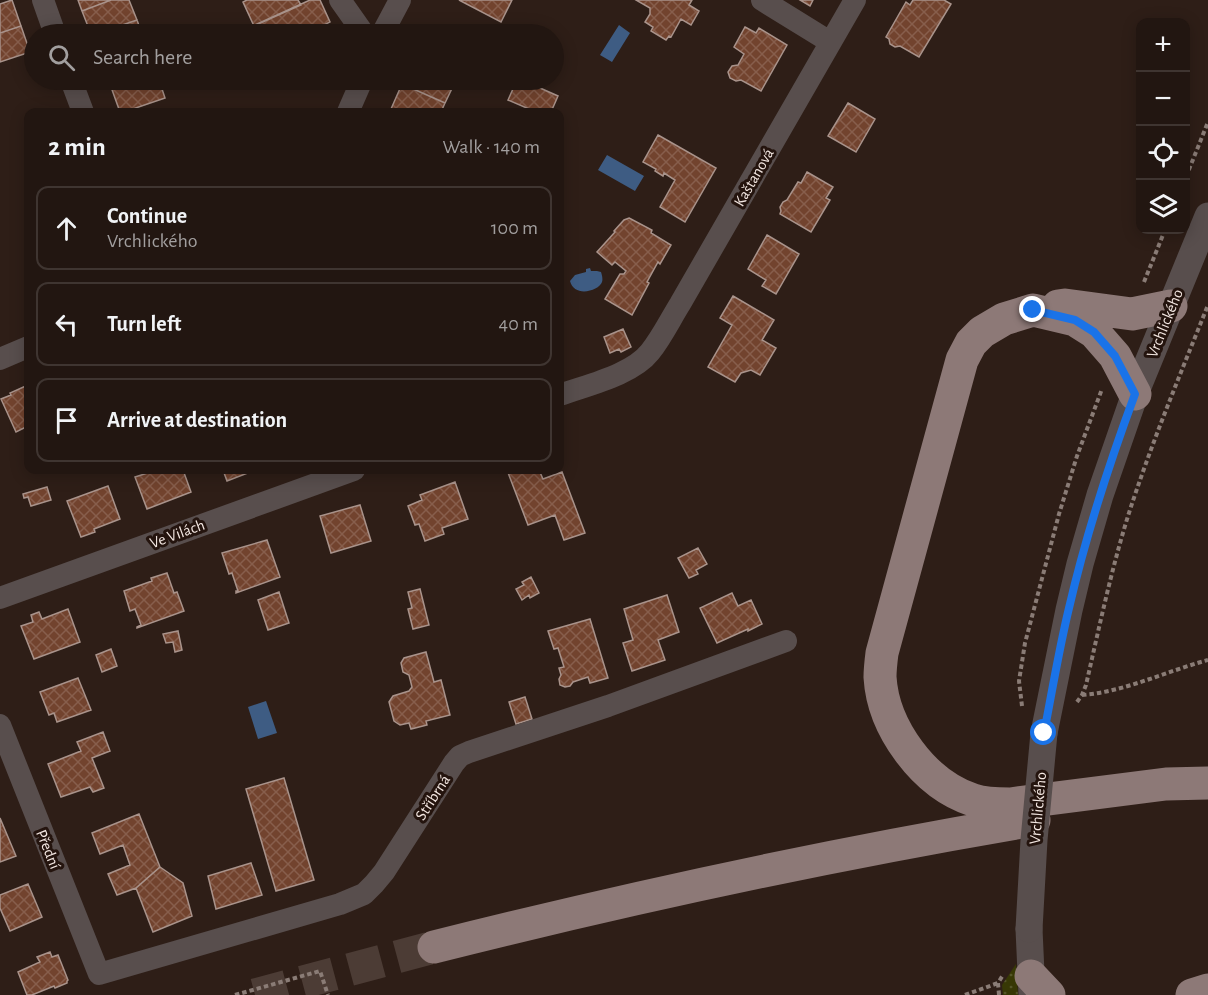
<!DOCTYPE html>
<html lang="en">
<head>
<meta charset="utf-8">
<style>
	:root { --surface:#221611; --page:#2a1f1a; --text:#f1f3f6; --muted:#a29f9f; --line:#3f3531 }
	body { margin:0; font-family:"Alegreya Sans",sans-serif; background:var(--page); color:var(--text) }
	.controls { position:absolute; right:18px; top:18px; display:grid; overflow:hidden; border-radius:12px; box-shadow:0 3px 15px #0003 }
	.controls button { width:54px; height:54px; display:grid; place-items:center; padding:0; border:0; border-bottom:2px solid var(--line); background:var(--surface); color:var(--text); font:30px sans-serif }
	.stop { position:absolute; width:18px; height:18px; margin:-14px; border:4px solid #1a73e8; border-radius:50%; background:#fff }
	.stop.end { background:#1a73e8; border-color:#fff; box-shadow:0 2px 6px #0008 }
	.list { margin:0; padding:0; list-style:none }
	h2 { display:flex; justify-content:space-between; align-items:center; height:78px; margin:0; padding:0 24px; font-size:26px }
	h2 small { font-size:20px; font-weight:400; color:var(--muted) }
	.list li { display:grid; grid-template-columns:39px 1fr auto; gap:18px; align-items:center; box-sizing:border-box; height:84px; margin:0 12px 12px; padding:0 12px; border:2px solid var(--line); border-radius:12px }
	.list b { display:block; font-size:22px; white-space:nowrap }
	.list p { margin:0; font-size:20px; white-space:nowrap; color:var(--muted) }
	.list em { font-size:20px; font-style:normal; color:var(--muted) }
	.icon { flex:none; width:33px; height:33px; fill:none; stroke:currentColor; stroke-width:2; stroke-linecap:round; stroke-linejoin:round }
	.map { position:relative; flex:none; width:1208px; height:995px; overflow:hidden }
	.search { position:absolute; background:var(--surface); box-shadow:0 3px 15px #0003; left:24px; top:24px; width:540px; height:66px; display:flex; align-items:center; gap:15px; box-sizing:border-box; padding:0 21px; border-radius:33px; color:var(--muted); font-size:22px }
	.panel { position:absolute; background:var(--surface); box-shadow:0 3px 15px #0003; left:24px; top:108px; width:540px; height:366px; border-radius:12px }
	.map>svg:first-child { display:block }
</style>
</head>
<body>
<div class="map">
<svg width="1208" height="995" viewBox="0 0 1208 995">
	<defs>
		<pattern id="grass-dots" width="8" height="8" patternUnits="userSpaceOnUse" patternTransform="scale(1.5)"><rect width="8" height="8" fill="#373805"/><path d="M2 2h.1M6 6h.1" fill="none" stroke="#545529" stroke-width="1.8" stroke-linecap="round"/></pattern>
		<pattern id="building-cross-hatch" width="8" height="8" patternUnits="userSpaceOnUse" patternTransform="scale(1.5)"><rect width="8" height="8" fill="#72432e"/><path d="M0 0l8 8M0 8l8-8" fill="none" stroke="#875e4c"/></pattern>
	</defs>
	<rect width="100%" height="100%" fill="#2e1e17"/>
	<path fill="url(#grass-dots)" d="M1016,964L1018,995H1003L1002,985Z"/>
	<path fill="#3e5c83" d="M619,25L630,33L612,62L600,55Z
		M607,155L644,176L635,191L598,170Z
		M590,268L591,271H597L601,272C602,275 603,279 602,282C599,291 574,298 570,281L575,275L586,272V269Z
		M266,701L277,733L258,739L248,707Z"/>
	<path fill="url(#building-cross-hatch)" stroke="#a9938b" stroke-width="1.5" d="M12,0L21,26L0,33V4Z
		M78,0H111L82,11Z
		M111,0H129L137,20L96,34H91L82,11Z
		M247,0H298L301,5L254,26L243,2Z
		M310,0H320L330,22L312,31L314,34H248L246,29Z
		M459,0H512L501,22Z
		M636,0H692L689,5L699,11L691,25L681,19L671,37L669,36L666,40L651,31L653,27L645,22L650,14V8Z
		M800,0H813L810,6Z
		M913,0H944L951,4L919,57L900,46L895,47L890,44L889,39L886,37L906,2L910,5Z
		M137,20L142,34H96Z
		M21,26L30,52L0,62V33Z
		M745,27L756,33L759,28L787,45L761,91L741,80L736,81L730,78L728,72L732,66L738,65L744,54L734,47Z
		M108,80H132L111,87Z
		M132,80H159L165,98L124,112H120L111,87Z
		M405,80H456L445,103L402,84Z
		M517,80H522L558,96L551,112H536L508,100Z
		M402,84L445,103L441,112H399L391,109Z
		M848,103L875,119L856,152L828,136Z
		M658,135L716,168L685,222L660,207L675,180L664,173L663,176L655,171L656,169L643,162Z
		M807,172L833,187L826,198L830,200L811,232L780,214L781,211L780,207L783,202L787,200L798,182L801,183Z
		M629,218L652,230L651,233L671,245L660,264L658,262L647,282L649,283L632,315L605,299L620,274H624L626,271L615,262L612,265L597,252L615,232L614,231L624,220Z
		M767,235L799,254L776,294L762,286L766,280L748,269Z
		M733,296L774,320L762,340L776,348L760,375L751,370L741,373L735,382L708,367L732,325L720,318Z
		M623,329L631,347L621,352L619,349L610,353L604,337Z
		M28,385V426L16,432L1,399L11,395L10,393Z
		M157,470H183L191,492L147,509L135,477Z
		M223,470H252L253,471L227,481Z
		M507,470H539L543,479L562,472L585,533L564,540L555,515L528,525Z
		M455,482L468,519L442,528L444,534L425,541L419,524L415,525L408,506L422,500L420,495Z
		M108,486L120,519L94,529L95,532L81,537L67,501Z
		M47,487L51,500L31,506L28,497L24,498L23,494Z
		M360,505L371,541L331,553L320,516Z
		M267,540L280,577L236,593V591H238L232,573L229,574L222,553Z
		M698,548L707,564L696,570L698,574L689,578L678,558Z
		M167,573L174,593L177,592L184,611L137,628V627L141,625L135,609L130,611L124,591L152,581L151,578Z
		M531,577L539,593L530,598L529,595L522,600L516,589L524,585L522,582Z
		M420,589L429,625L413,629L408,609L412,608L408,592Z
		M279,592L289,623L268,630L258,600Z
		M732,593L738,606L751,600L762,624L748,631V629L717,643L700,608Z
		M667,595L679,632L658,640L665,660L632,671L623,643L633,640L624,609Z
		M68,609L80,642L34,659L21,626L33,622L31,615L39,612L42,619Z
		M590,619L608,678L590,683L588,677L573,682L570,686L565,687L560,685L559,679L561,675L559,668L564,667L558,648L554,649L548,631Z
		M178,631L182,650L175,652L173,642L166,643L163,634Z
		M111,649L117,666L102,672L96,655Z
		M426,652L434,682L441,680L450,715L426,721L427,725L411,729L409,723L400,725L394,721L389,702L393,696L409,691L412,687L409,675L403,672L401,663L404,658Z
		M78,678L91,710L57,722L54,713L49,715L40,692Z
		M525,697L532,719L516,724L509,702Z
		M103,732L110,751L92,758L104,788L93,792L90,787L61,797L48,764L81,751L77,742Z
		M284,778L314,880L276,891L246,789Z
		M139,814L160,867L136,888L117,895L108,874L130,865L123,845L100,854L92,833Z
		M0,818L16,856L0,862Z
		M251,863L262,895L216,909L208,876Z
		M160,867L183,883L192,916L153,932L136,888Z
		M28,884L42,917L10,931L0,908V895Z
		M50,952L52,957L58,955L68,980L67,981V983L55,988L54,986L32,995H27L18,972L40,962L37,957Z"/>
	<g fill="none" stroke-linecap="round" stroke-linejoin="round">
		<path stroke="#4c3c35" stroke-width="33" stroke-dasharray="33 16" stroke-linecap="butt" d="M255,995L434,947"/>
		<path stroke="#8a7c76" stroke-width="4" stroke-dasharray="4.5 3" stroke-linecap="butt" d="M1186,177L1208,122
			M1144,282L1165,230
			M1082,695C1124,692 1167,671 1208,660
			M1077,702L1082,695L1086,685C1099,628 1111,571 1128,516C1151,444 1180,375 1208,305
			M1022,706L1019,681L1025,643L1059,514L1077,456L1102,389
			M235,995L320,971L328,995
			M965,995L998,983
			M999,995L998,983L1003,975"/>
		<path stroke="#584e4d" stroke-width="22" d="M43,0L55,34
			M340,0L364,34
			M762,0L830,42
			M382,34L400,0
			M71,80L83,112
			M348,112L362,80
			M0,359L28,347
			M560,395C587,385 632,375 650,352C662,337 670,320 680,304L855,0
			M0,598L354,470
			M0,725L99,974L340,904L364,894L374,884L384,872L454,763L460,756L469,752L608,706L786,641"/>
		<path stroke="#584e4d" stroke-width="27" d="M1044,733L1069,610L1080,564L1100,495L1135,394L1208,216
			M1029,929L1032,995"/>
		<path stroke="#8d7977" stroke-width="33" d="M1058,306L1065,305L1132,314L1171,306
			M1135,394L1115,356L1094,332L1075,320L1033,310L1004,319L982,332L971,343L962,360L882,653C881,661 880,669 880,677C883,728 924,784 973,800C985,804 997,804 1010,804L1166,784L1208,783
			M434,947C633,897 832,854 1034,820
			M1031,976L1049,995
			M1192,995L1208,990"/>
		<path stroke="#584e4d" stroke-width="27" d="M1029,929L1034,840L1044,733"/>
	</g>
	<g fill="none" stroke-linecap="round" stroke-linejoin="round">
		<path stroke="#1a73e8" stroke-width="8" d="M1033,310L1075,320L1094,332L1115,356L1135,394C1109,464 1086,535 1069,608C1059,649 1052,692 1044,733"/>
	</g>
	<g text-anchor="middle" stroke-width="6" stroke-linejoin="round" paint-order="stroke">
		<g font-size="16" fill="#f3e7e2" stroke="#24140e">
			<text transform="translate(753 177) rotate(-60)" y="6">Kaštanová</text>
			<text transform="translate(1164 323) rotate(-68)" y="6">Vrchlického</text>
			<text transform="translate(177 533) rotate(-20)" y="6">Ve Vilách</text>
			<text transform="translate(432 797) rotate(-57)" y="6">Stříbrná</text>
			<text transform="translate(1037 808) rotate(-85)" y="6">Vrchlického</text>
			<text transform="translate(49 849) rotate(68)" y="6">Přední</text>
		</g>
	</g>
</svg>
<div class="controls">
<button>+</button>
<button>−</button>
<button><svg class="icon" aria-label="locate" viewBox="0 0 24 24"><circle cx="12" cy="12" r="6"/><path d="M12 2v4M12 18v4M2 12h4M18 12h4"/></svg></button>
<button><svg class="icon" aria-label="layers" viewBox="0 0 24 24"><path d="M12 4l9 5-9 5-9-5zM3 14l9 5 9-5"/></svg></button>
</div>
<div class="stop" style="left:1044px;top:733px"></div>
<div class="stop end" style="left:1033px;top:310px"></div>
<div class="search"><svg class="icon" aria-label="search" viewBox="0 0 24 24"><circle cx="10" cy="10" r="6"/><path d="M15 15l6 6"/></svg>Search here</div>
<section class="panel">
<h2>2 min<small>Walk · 140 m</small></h2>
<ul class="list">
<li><svg class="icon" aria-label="ahead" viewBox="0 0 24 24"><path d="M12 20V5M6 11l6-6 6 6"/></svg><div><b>Continue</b><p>Vrchlického</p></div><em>100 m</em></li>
<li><svg class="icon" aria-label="left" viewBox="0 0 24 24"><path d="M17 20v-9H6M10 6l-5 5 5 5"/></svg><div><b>Turn left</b></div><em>40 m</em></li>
<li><svg class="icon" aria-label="arrive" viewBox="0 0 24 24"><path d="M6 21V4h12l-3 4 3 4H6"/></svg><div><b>Arrive at destination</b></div></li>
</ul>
</section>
</div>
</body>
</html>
